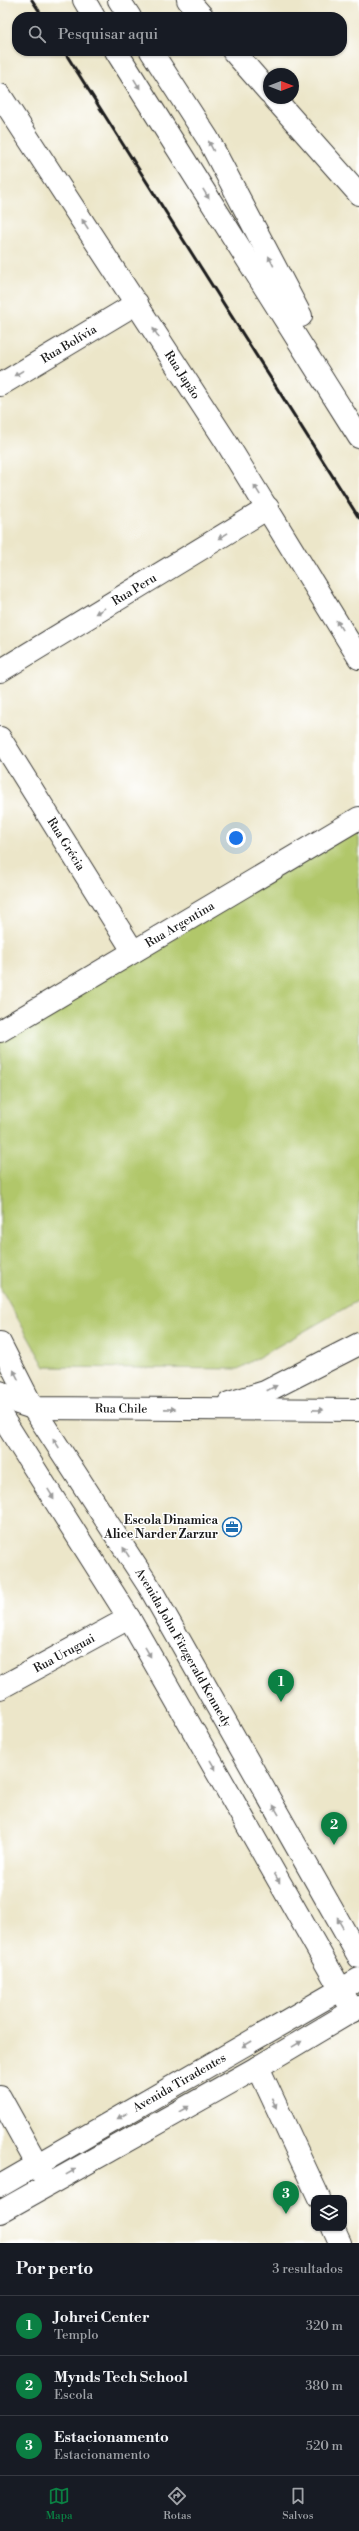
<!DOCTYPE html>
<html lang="pt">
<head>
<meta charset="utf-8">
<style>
	:root { --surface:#171b24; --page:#20242c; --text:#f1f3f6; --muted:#9ea1a6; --line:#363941; --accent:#0b8043 }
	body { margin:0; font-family:"Libre Bodoni",serif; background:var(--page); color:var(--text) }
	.controls { position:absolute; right:12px; bottom:12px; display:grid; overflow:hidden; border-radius:8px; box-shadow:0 1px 3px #0004 }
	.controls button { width:36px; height:36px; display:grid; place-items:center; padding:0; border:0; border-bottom:1px solid var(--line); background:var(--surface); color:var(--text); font:20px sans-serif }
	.compass { position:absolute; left:263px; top:68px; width:36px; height:36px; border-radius:50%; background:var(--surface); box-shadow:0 1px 3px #0004; rotate:90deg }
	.you { position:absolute; left:236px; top:838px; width:14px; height:14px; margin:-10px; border:3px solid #fff; border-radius:50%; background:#1a73e8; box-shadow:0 0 0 6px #1a73e833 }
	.badge { display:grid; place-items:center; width:26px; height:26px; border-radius:50%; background:var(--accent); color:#fff; font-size:13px; font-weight:700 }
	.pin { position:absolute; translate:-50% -33px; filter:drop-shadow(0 1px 2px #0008) }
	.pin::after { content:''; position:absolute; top:21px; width:14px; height:12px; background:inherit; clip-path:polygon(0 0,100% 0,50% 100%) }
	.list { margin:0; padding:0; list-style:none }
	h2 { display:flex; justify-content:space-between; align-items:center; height:52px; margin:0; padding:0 16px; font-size:17px }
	h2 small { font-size:13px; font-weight:400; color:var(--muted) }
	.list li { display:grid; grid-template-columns:26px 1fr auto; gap:12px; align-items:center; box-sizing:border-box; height:60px; padding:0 16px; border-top:1px solid var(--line) }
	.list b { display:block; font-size:15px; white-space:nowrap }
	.list p { margin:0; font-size:13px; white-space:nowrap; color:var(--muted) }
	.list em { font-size:13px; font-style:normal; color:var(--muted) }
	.icon { flex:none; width:22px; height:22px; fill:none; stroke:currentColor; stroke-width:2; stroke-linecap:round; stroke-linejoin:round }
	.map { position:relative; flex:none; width:359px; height:2243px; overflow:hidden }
	.search { position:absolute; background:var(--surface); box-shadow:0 1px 3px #0004; left:12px; right:12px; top:12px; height:44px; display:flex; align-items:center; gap:10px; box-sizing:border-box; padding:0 14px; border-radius:16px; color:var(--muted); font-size:15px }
	.sheet { height:232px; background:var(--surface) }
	nav { display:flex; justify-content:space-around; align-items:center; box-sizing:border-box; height:56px; border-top:1px solid var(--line); background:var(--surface); font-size:11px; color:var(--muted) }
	nav a { display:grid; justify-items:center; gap:2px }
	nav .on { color:var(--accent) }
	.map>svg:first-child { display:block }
</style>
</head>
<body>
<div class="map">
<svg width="359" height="2243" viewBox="0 0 359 2243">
	<rect width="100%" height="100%" fill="#fff"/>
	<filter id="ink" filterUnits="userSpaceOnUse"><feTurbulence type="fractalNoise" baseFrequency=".025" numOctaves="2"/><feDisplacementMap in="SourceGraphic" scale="8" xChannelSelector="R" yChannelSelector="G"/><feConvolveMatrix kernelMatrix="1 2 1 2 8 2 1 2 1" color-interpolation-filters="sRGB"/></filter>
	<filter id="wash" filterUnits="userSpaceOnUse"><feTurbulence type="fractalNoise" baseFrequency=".012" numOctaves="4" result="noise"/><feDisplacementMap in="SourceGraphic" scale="16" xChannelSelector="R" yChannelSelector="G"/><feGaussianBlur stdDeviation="0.9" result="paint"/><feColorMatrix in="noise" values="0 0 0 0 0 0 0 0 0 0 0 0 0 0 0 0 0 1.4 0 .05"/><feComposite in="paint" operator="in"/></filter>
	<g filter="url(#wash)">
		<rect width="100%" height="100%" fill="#ece6c9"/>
		<path fill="#b1c76b" stroke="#667244" d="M359,827V1300L238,1369L45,1367L0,1287V1041Z"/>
	</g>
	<g filter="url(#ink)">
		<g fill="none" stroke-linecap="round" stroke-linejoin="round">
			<g stroke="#3b3a36" stroke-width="24">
				<g id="minor">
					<path d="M84,0L94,17"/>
					<path d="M119,0L130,17"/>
					<path d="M188,0L203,17"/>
					<path d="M116,51L359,437"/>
					<path d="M151,51L208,139L301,316"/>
					<path d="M233,51L269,92"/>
					<path d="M274,98L359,194"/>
					<path id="s1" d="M0,385L137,303"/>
					<path id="s2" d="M0,671L268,508"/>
					<path id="s3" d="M0,738L133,951"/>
					<path id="s4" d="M0,1031L359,818"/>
					<path id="s5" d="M0,1688L129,1618"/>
					<path d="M258,2067L319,2198"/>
					<path d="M0,2097L47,2182"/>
					<path d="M333,2228L340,2243"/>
				</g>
			</g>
			<g stroke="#3b3a36" stroke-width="24">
				<g id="major">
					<path id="s6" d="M0,95L225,440L359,658"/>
					<path id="s7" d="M0,1343L33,1408L150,1588L359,1957"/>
					<path id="s8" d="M0,1392L18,1403L33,1408L359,1410"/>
					<path d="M229,1403L265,1392L359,1344"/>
					<path d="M0,1414L129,1618L353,2011"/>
					<path id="s9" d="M0,2186L359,1979"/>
					<path d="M0,2212L258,2067L359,2007"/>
				</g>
			</g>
			<use href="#minor" stroke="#fff" stroke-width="22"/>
			<use href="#major" stroke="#fff" stroke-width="22"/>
			<path stroke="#1c1c1c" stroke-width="3" d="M32,0L43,17
				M64,51L359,518"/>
		</g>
		<defs><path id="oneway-solid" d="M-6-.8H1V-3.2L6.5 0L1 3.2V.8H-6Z"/></defs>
		<g fill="#999">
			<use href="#oneway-solid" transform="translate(137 84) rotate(58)"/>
			<use href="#oneway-solid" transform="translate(211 146) rotate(-117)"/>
			<use href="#oneway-solid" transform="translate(206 194) rotate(58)"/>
			<use href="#oneway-solid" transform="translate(85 224) rotate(-123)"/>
			<use href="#oneway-solid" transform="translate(271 261) rotate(-117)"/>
			<use href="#oneway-solid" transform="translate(156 333) rotate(-123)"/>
			<use href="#oneway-solid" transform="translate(19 373) rotate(149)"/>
			<use href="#oneway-solid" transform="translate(257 490) rotate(-122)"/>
			<use href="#oneway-solid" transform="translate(223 536) rotate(149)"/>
			<use href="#oneway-solid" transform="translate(100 611) rotate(149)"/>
			<use href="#oneway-solid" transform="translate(339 625) rotate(-121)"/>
			<use href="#oneway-solid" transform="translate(16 1375) rotate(-117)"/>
			<use href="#oneway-solid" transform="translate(272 1388) rotate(-27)"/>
			<use href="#oneway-solid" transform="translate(170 1409) rotate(1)"/>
			<use href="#oneway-solid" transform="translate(318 1410) rotate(1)"/>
			<use href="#oneway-solid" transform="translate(56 1443) rotate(-123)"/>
			<use href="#oneway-solid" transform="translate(51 1494) rotate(58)"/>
			<use href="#oneway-solid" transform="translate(126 1552) rotate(-123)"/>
			<use href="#oneway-solid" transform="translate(148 1652) rotate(60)"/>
			<use href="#oneway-solid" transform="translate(213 1765) rotate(60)"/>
			<use href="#oneway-solid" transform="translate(276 1810) rotate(-120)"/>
			<use href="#oneway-solid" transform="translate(277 1878) rotate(60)"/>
			<use href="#oneway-solid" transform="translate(340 1923) rotate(-120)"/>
			<use href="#oneway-solid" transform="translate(247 2044) rotate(150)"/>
			<use href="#oneway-solid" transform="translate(297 2044) rotate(-31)"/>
			<use href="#oneway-solid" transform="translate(274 2103) rotate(65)"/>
			<use href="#oneway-solid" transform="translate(184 2109) rotate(-29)"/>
			<use href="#oneway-solid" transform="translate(122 2116) rotate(150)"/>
			<use href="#oneway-solid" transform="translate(71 2172) rotate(-29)"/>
		</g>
	</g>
	<defs>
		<g id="office-ring" transform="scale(1)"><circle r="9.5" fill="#fff" stroke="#1f6fb2" stroke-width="1.5"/><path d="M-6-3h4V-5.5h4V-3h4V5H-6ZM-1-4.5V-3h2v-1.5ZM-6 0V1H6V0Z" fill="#1f6fb2"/></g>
	</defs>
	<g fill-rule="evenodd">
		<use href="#office-ring" x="232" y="1527"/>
	</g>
	<g text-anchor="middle" stroke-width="3" stroke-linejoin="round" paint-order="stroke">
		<g font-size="12" fill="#1c1c1c" stroke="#fff">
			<text dy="4" stroke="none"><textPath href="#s1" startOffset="80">Rua Bolívia</textPath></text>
			<text dy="4" stroke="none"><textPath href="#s6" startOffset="334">Rua Japão</textPath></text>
			<text dy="4" stroke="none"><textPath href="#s2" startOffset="157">Rua Peru</textPath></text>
			<text dy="4" stroke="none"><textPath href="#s3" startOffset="125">Rua Grécia</textPath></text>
			<text dy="4" stroke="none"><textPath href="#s4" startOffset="209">Rua Argentina</textPath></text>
			<text dy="4" stroke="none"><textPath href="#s8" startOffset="125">Rua Chile</textPath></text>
			<text dy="4" stroke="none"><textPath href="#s7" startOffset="356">Avenida John Fitzgerald Kennedy</textPath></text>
			<text dy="4" stroke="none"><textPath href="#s5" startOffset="73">Rua Uruguai</textPath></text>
			<text dy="4" stroke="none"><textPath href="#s9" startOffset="207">Avenida Tiradentes</textPath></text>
		</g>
		<g font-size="12" font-weight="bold" fill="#1c1c1c" stroke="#fff" text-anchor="end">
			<text x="218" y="1524">Escola Dinamica<tspan x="218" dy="14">Alice Narder Zarzur</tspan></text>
		</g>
	</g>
</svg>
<div class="controls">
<button><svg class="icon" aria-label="layers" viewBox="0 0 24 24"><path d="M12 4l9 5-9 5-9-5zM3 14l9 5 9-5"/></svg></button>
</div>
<svg class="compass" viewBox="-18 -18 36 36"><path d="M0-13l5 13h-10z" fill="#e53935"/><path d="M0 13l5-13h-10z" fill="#9ea1a6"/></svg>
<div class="you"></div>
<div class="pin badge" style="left:281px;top:1702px">1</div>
<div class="pin badge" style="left:334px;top:1845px">2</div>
<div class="pin badge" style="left:286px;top:2214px">3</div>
<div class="search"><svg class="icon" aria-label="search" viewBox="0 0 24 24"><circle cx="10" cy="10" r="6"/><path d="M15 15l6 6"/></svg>Pesquisar aqui</div>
</div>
<section class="sheet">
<h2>Por perto<small>3 resultados</small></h2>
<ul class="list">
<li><span class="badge">1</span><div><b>Johrei Center</b><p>Templo</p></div><em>320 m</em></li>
<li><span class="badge">2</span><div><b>Mynds Tech School</b><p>Escola</p></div><em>380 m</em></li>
<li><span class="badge">3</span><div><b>Estacionamento</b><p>Estacionamento</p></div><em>520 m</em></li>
</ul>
</section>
<nav>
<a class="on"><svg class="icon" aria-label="map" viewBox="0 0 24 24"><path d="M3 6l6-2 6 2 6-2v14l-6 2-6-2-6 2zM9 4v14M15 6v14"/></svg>Mapa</a>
<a><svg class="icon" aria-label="directions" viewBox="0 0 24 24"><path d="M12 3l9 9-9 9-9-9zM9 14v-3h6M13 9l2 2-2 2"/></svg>Rotas</a>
<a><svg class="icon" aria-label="saved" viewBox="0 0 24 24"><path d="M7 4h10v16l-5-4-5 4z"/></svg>Salvos</a>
</nav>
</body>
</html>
